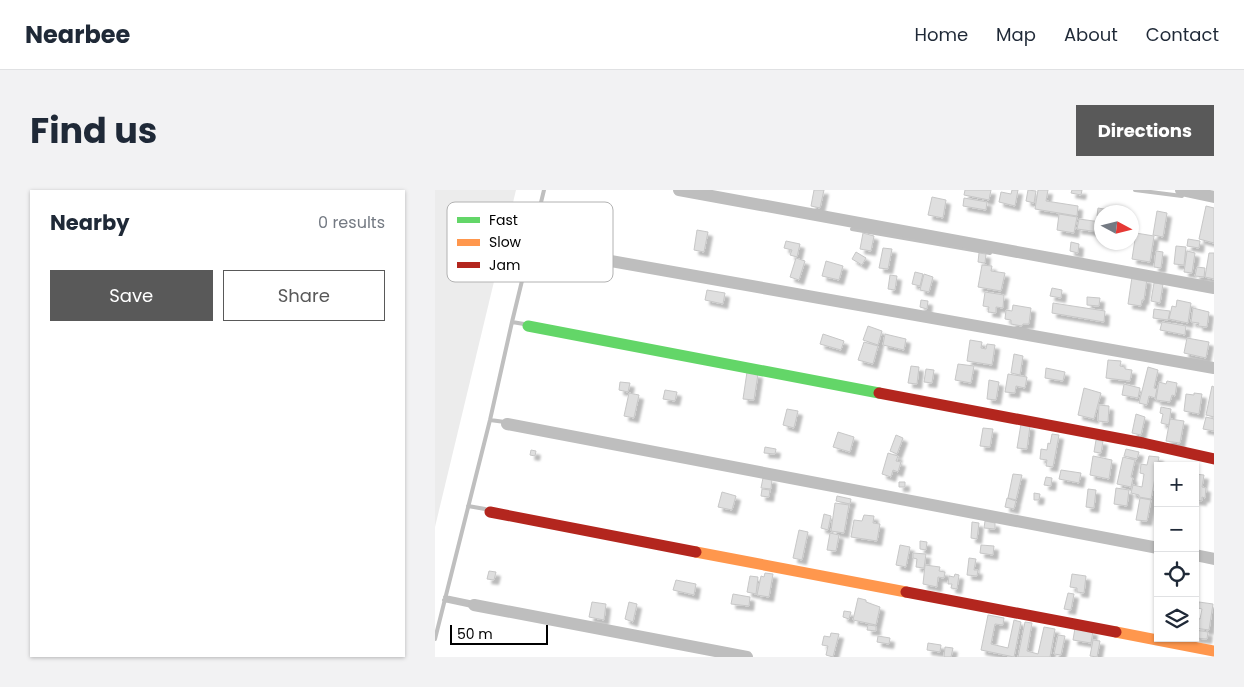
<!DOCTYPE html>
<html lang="en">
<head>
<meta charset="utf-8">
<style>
	:root { --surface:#fff; --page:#f2f2f3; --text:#1f2937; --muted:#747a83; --line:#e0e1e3; --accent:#595959 }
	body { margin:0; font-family:Poppins,sans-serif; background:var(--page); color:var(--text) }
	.controls { position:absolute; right:15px; bottom:15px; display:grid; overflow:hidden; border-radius:0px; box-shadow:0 1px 4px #0004 }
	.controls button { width:45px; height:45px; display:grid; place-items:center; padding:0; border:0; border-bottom:1px solid var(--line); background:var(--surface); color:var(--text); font:25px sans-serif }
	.compass { position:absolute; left:659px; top:15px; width:45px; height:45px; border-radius:50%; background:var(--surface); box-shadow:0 1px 4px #0004; rotate:97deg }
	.scale { position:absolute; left:15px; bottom:12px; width:98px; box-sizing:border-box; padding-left:5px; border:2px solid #000; border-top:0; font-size:14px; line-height:18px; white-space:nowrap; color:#000; -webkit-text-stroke:4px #fff; paint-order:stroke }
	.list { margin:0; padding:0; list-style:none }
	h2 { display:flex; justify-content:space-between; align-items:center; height:65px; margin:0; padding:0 20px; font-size:21px }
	h2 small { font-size:16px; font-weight:400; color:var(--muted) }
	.actions { display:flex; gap:10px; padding:15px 20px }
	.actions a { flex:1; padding:11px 0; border:1px solid var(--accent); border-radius:0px; text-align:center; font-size:18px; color:var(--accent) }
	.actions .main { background:var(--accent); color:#fff }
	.icon { flex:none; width:28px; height:28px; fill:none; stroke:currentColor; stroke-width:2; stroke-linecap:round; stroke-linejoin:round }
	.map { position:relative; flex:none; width:779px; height:467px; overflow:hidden; border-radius:0px }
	header { display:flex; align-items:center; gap:30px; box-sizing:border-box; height:70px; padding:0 25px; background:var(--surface); border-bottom:1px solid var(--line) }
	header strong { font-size:24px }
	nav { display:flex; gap:28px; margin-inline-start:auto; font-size:18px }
	.intro { display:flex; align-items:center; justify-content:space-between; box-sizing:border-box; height:120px; padding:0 30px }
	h1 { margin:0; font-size:35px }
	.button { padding:12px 22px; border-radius:0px; background:var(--accent); color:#fff; font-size:18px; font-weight:700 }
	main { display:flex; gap:30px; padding:0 30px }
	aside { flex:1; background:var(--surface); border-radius:0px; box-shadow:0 1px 4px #0004 }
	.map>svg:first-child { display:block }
</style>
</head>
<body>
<header>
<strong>Nearbee</strong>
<nav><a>Home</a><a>Map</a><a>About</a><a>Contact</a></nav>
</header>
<div class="intro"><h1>Find us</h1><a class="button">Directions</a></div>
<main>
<aside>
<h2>Nearby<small>0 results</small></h2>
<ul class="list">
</ul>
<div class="actions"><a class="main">Save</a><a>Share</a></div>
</aside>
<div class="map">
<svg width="779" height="467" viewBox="0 0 779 467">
	<defs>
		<filter id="shadow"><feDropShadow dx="4.5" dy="4.5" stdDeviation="1" flood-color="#0004"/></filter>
	</defs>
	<rect width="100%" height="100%" fill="#fff"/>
	<path fill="#ececec" d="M0,0H81L0,337Z"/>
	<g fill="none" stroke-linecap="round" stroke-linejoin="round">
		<path stroke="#bfbfbf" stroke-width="4" d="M700,0L747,6
			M417,39L555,63
			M77,132L89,134
			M55,230L70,232
			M33,316L50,319
			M10,407L39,413
			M9,410L37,416
			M0,449L55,230L77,132L109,0"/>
	</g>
	<path fill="#dfdfdf" stroke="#c7c7c7" filter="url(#shadow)" d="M379,0H389L385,18L376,16Z
		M530,0H556L554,10L529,5Z
		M577,0H583L580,16L564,12L566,2L576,4Z
		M593,0L601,1L599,13L591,11Z
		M603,0H613L611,11L643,16L642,26L600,19Z
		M637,0H647L646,5L636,3Z
		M497,7L511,10L508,28L493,25Z
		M529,8L552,12L551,20L528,16Z
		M771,16L779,18V53L764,49Z
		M663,18L680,21V22H666V27L662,26Z
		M722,21L732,23L728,47L718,45Z
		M624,24L642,27L639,43L622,40Z
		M644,29L666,32L664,42L642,39Z
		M262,40L273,42L269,62L259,60Z
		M428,43L439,46L436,61L425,59Z
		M701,43L719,46L715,72L697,69Z
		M753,49L765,51L764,58L752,56Z
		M351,51L365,54L362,67L355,65L357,60L349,58Z
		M636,52L644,54L643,63L635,61Z
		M741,56L751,57L749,75L739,74Z
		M448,58L457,59L453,79L444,78Z
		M721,61L728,62L726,78L719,77Z
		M752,61L760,63L757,83L749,82Z
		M421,62L431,68L427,75L417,69Z
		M544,63L551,64L550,73L543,72Z
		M774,63H779V89L770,87Z
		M361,68L370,71L364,90L355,87Z
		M391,71L408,76L404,90L387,86Z
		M547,75L557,76L556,81L570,83L566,101L543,97Z
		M762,77L770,78L769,87L760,86Z
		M480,82L488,84L485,96L477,94Z
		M489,84L498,87L494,102L485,100Z
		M455,85L462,86L460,100L453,99Z
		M697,87L712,89L709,110H707L706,116L693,114Z
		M719,93L728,94L725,113L716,111Z
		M617,98L627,100L626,108L615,106Z
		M272,100L290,103L288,114L270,110Z
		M550,102L569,105L568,118L561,117V123L553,122L554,117L548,116Z
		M652,107L665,108L664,116L652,115Z
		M486,110L493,111L492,119L485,117Z
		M742,110L756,113L753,133L734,129L737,116L741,117Z
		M618,113L670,121L669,132L617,123Z
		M578,115L596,118L594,134H588L587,136L576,134V130L570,129L571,120L577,121Z
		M758,118L774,122L772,137L763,136L764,133L756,132Z
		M719,119L735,121L733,130L718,128Z
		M727,132L751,136L750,145L725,140Z
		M433,136L447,141L443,155L428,150Z
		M388,144L409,151L406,160L385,154Z
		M450,144L471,149L469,160L448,155Z
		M752,148L774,152L771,168L749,163Z
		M535,150L547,152L546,158L551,159L552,154L560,155L557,175L532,171Z
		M429,152L443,156L438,174L423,170Z
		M579,164L588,166L585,185L576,183Z
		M673,170L686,171L685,176L690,177V179L697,180L695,191L671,188Z
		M523,174L539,176L536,193L520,190Z
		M476,176L484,177L482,194L473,193Z
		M713,177L723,180L719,198L722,199L720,208L714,206L712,215L704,213Z
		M611,178L630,182L628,191L610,188Z
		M491,179L499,180L497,193L489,192Z
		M312,182L323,184L319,210L308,209Z
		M573,184L592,187L590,198L581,196L580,203L570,202Z
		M554,190L564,192L561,210L552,209Z
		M732,191L742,193L740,206L737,205L735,212L721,210L724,192L731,194Z
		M185,192L195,193L193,202L184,200Z
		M689,194L705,198L703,208L687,205Z
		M777,196L779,197V227L771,225Z
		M649,198L666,203L659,229L643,225Z
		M230,200L242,202L240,211L228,209Z
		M194,203L204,205L199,228L189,226Z
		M759,203L767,204L764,224L749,221L751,204L759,205Z
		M664,215L674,216L673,232L663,231Z
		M726,217L736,219L734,235L726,233L728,224L725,223Z
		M352,219L363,221L359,238L348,235Z
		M701,224L710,227L706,245L697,243Z
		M771,227L779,229V241L768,239Z
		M735,229L749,231L745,253L731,251Z
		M586,234L595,236L592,259L582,258Z
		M548,238L558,239L555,257L545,256Z
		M403,242L419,247L415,262L398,257Z
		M617,244L624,245L618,277L611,276L612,270L605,269L606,259L612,260L613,253L615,254Z
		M461,245L468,248L462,264L455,261Z
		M661,250L668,251L666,263L659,262Z
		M330,257L341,259L340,264L329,263Z
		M691,259L704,262L702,269L689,266Z
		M96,260L101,261L100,266L95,265Z
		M453,263L463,266L461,271L466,272L463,282L458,280L456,287L447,284Z
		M658,266L677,270L674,289L655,285Z
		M714,266L724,267L716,309L704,307V305L696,303L698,295L707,297L709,284L705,283L706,274L712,275Z
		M688,267L700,270L696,287L698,288L696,297L682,294Z
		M626,280L646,283L644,293L624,289Z
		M578,284L587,285L581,310L573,308Z
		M760,284L769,285L767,297L771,298L770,308L767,307V311L760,310Z
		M611,287L617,288L616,296L609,295Z
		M328,288L337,289L336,299L326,298Z
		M464,292H470V297H464Z
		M681,298L694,300L692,316L679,314Z
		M327,299L335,300L334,307L326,306Z
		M653,299L661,300L659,318L651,317Z
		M287,302L301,306L297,320L283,317Z
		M599,303L605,304L604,310H599Z
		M402,306L416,309L415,314L401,311Z
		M572,308L581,311L579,319L570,317Z
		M705,308L716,310L712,331L701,330Z
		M400,313L414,315L409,343L396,341Z
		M389,324L396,326L393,340L386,338Z
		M429,325L439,326L438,333L445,334L442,351L416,347L419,330L427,331Z
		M550,331L560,333V339L549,338Z
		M537,332L544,333L542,349L536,348Z
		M364,340L373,342L367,370L358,368Z
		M395,343L404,345L401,361L392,360Z
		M485,351L492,352L491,360L485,359Z
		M465,355L475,357L471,377L461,375Z
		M546,355L559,356L558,365L545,363Z
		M478,363L491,364L489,378L481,377L482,369L478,368Z
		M534,368L541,369L539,380H543L542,386L532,385Z
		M490,375L505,377L504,381L510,382L509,388L503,387L502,397L488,394Z
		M54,381L61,382L59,390L52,389Z
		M330,383L338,384L334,407L322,405L326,386L329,387Z
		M520,384L524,385L522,399L516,398L517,394H513L514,386L519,387Z
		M637,384L651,386L649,403L642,402V398L635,397Z
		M315,386L323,387L321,404L312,402Z
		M241,390L261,394L259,405L238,400Z
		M633,403L639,404L636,420L629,419Z
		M298,404L315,407L314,416L296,414Z
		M423,408L431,410V412L445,417L441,435L418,430Z
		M157,412L171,414L169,430L154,427Z
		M194,412L202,414L198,432L190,429Z
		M764,412L778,414L774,440L760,438L761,428L765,429L767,419L763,418Z
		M409,421L416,422L414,429L408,427Z
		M553,425L569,428L568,435L560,434L556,454L573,458L579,430L586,432L579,467L546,460Z
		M590,432L597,433L592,461L603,464L609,437L620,439L615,467H583Z
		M433,435L441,436V441L432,440Z
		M640,438L658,441L656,453L638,450Z
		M760,440L773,442L772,449L760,448Z
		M396,443L404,444L398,467L391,465L393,456L387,455L389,446L395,447Z
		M623,445L630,446L626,465L619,464Z
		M443,446L455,448L454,454L442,452Z
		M658,450L665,451L662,467L655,466Z
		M493,453L506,455L505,462L492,460Z
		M510,457L518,458L516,467H509Z"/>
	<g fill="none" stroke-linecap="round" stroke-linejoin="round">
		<path stroke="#bebebe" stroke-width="12" d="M244,0L779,98
			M746,0L779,7
			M114,60L779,178
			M72,234L723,358
			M760,365L779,369
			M39,415L312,467"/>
		<path stroke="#63d668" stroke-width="11" d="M93,136L444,203"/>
		<path stroke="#ff974d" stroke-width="11" d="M261,362L471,402
			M681,442L779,461"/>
		<path stroke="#b3261e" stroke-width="11" d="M444,203L708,253L779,269
			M55,322L261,362
			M471,402L681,442"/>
	</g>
	<rect x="12" y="12" width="166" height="80" rx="8" fill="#fff" stroke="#b2b2b2" stroke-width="1"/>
	<rect x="22" y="27" width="23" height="6" fill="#63d668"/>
	<rect x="22" y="49" width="23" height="7" fill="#ff974d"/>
	<rect x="22" y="72" width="23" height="6" fill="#b3261e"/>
	<g font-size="14" fill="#000">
		<text x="54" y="35">Fast</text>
		<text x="54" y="57">Slow</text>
		<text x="54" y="80">Jam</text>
	</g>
</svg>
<div class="controls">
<button>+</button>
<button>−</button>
<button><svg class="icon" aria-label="locate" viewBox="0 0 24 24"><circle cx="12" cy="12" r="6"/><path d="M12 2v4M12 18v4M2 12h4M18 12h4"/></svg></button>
<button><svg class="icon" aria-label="layers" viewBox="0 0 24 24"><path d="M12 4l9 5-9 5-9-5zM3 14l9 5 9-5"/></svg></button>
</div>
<svg class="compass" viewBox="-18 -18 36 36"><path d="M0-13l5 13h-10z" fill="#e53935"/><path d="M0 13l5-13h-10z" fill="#747a83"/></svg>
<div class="scale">50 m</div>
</div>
</main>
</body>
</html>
